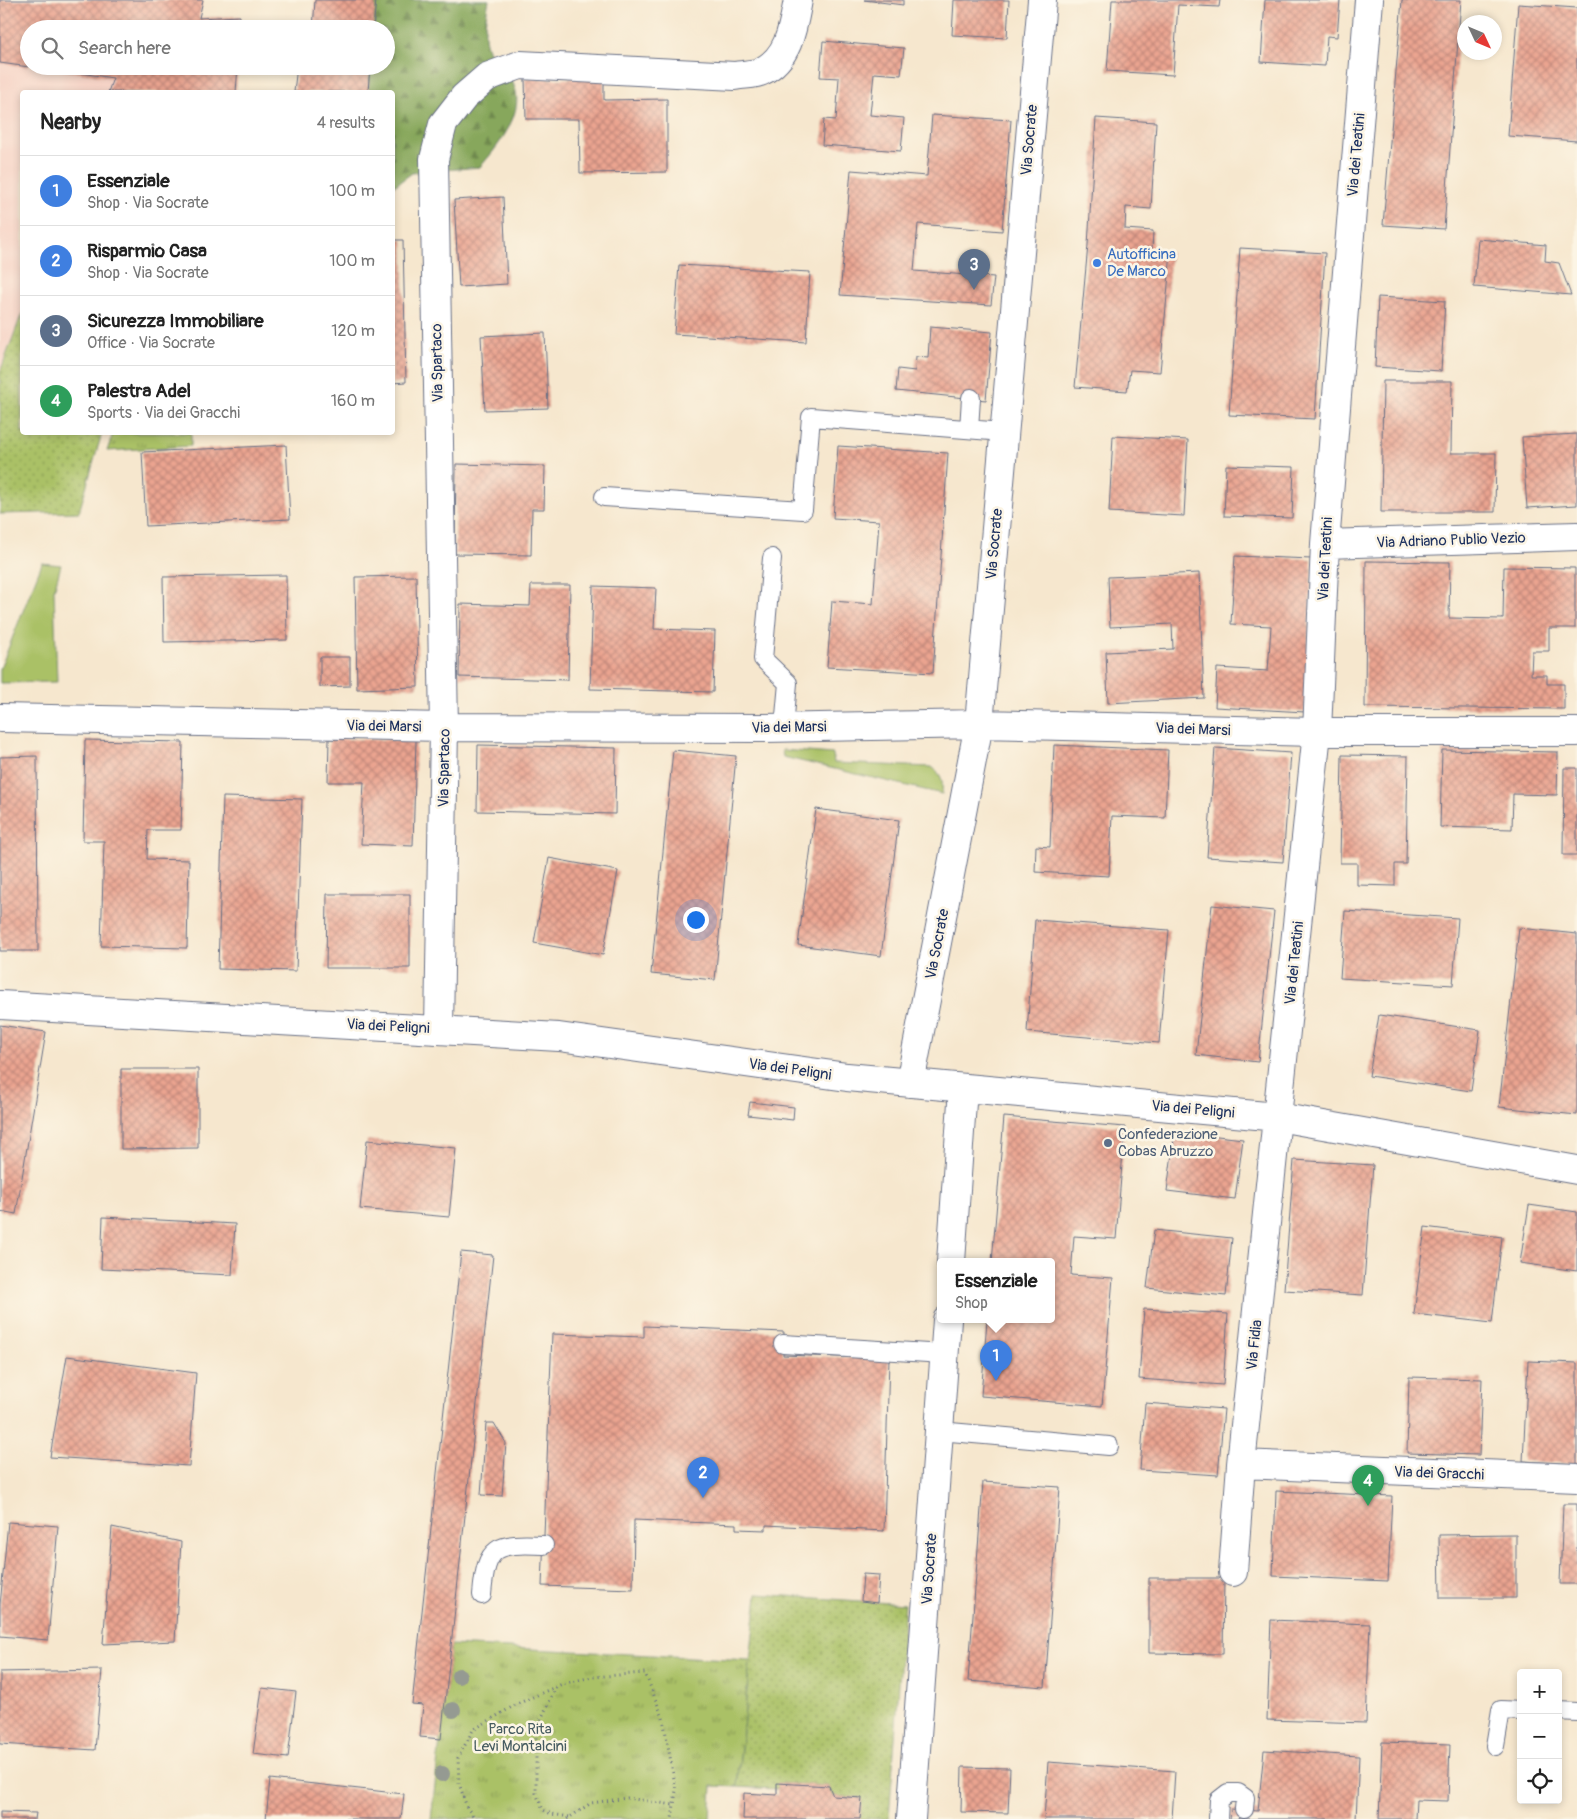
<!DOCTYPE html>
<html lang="en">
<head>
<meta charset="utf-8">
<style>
	:root { --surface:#fff; --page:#f2f2f2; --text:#222; --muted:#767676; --line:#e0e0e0; --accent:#0f766e }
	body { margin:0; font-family:Pangolin,sans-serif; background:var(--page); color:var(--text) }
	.controls { position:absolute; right:15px; bottom:15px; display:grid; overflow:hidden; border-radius:5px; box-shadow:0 2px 8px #0003 }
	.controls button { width:45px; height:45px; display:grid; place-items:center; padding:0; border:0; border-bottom:1px solid var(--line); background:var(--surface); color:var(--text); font:25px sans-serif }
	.compass { position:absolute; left:1457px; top:15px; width:45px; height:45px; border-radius:50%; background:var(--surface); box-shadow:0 2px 8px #0003; rotate:134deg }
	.you { position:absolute; left:695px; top:919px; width:18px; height:18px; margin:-12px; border:4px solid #fff; border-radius:50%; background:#1a73e8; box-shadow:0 0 0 8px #1a73e833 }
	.badge { display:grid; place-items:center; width:32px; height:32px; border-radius:50%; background:var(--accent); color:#fff; font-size:16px; font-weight:700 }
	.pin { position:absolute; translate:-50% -41px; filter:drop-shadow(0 1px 2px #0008) }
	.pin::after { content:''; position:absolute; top:26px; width:18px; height:15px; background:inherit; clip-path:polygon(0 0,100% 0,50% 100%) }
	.popup { position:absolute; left:937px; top:1258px; width:118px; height:65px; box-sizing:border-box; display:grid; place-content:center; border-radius:5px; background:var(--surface); filter:drop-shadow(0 1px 4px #0005); font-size:16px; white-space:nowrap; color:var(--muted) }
	.popup b { font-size:19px; color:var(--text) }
	.popup::after { content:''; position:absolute; left:50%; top:100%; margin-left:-10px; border:10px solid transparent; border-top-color:var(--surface) }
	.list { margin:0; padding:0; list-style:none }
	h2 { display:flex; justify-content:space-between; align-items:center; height:65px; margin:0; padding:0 20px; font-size:21px }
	h2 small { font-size:16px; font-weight:400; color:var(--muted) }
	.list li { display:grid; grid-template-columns:32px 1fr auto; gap:15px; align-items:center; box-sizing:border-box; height:70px; padding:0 20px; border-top:1px solid var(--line) }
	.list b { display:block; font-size:19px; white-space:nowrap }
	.list p { margin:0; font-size:16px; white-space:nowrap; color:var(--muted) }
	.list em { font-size:16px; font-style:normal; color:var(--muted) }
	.icon { flex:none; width:28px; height:28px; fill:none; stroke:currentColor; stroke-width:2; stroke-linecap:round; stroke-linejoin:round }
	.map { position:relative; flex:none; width:1577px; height:1819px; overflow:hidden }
	.search { position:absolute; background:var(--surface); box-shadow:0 2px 8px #0003; left:20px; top:20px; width:375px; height:55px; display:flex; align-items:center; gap:12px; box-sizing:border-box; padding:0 18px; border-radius:28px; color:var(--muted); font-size:19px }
	.panel { position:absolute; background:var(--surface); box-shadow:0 2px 8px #0003; left:20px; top:90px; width:375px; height:345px; border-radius:5px }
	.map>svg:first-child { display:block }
</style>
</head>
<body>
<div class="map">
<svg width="1577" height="1819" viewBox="0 0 1577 1819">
	<defs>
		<pattern id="forest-firs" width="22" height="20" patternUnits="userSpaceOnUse" patternTransform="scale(1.25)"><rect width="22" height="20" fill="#87a75b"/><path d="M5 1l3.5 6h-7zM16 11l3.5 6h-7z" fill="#6e884e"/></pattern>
		<pattern id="park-tufts" width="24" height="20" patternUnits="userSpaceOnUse" patternTransform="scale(1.25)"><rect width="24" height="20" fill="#aac166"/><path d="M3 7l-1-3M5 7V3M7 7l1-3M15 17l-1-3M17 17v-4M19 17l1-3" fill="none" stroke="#8a9d57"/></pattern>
		<pattern id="garden-dots" width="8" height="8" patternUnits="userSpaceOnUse" patternTransform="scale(1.25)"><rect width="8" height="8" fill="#aac166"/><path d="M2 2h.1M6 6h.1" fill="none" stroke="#8a9d57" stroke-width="1.8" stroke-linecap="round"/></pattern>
		<pattern id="building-cross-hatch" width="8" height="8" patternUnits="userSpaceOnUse" patternTransform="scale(1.25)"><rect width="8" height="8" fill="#eba490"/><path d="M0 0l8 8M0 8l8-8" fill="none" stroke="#be8679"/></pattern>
	</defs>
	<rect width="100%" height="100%" fill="#fcf5e5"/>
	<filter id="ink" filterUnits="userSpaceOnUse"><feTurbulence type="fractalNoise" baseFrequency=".02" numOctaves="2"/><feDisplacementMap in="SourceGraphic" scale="10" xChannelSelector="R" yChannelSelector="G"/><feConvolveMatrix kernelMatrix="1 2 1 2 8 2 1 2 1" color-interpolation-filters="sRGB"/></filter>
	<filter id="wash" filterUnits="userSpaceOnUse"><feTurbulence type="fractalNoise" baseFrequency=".0096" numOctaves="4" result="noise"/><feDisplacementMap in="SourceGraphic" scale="20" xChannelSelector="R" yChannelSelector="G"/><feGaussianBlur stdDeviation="1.12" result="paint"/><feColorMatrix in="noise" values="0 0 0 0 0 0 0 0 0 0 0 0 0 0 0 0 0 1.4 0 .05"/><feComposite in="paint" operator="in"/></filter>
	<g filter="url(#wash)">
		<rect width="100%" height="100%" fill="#f6e7ce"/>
		<path fill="#f6d2c5" d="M0,61L113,78L108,92H22V313L0,372Z"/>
		<path fill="#aac166" stroke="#627862" d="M42,563L61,565L54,590L57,682L0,683V669Z
			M782,750L833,754L834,763L932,767C943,776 943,781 942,794L783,757Z"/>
		<path fill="url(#forest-firs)" stroke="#516b5c" d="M376,0H489C486,15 482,35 488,50C492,62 504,69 511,80C530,107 498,147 480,167L412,173L393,187L392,92H368L370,66H386V29H373Z"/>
		<path fill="url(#park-tufts)" stroke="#627862" d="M113,433H191V446L107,451Z
			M451,1645L750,1660L737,1787L712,1786L710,1819H431Z"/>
		<path fill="url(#garden-dots)" stroke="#627862" d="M22,313V432L102,433L79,512L0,514V372Z
			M757,1594L905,1604L889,1819H860L861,1798L833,1796L829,1786L778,1783L777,1789L737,1787Z"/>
		<g id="blocks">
			<path fill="url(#building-cross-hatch)" d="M0,0H203L199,18L240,16L239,29H29V67L0,63Z
				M315,0H376L373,29H313Z
				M864,0H903V5Z
				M954,0H1009L1007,38L952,35Z
				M1112,0H1220L1219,7L1178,5L1173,75L1107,71Z
				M1265,0H1340L1337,37L1327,36L1325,66L1261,62Z
				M1402,0H1461L1444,229L1383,225Z
				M1518,4L1577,8V141L1508,136Z
				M823,41L904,48L901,75L874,73L870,115L904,118L901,151L822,145L824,119L836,120L839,78L820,77Z
				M33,66H238L236,92H108L113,78Z
				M297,66H370L368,92H294Z
				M604,78V100L667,99V172L580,173L579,119H526L525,79Z
				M932,115L1011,120L1002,231L918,224L914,271L994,277L991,305L840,295L851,170L927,176Z
				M1096,118L1156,122L1151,209L1126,207L1125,229L1153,231L1152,251L1171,252L1160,372L1130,370L1127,391L1075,387L1088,245Z
				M503,197L507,284L459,287L454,200Z
				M1478,239L1546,245L1545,261L1559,263L1571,295L1474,287Z
				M392,240H403L406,382L392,383Z
				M1240,248L1325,253L1315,419L1229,415Z
				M679,265L810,272L806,342L674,334Z
				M1378,297L1445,301L1441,371L1375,367Z
				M930,327L992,332L986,400L896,391L898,369L915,371L916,357L928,358Z
				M545,333L548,408L485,410L481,336Z
				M1383,381H1452L1451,453H1496L1495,512H1381Z
				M1577,434V505L1527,508L1522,437Z
				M1113,436L1188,440L1184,516L1109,512Z
				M286,445L290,519L146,526L142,452Z
				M838,446L948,453L933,673L827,667L832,601L873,604L879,521L833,518Z
				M456,464L545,466L544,509H532L531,555L455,554Z
				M1226,465L1294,467L1292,518L1224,516Z
				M1235,556L1312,559L1305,712L1215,707L1217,668L1268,671L1271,626L1231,624Z
				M1366,561L1450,562L1449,618L1503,619L1504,567L1575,568V628H1549V651H1532L1531,675H1547V684H1564V709L1365,707Z
				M1199,573L1204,698L1108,703L1106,652L1173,649L1172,624L1110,627L1108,577Z
				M286,575L287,640L164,642L163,577Z
				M416,576L418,687L357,689L355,577Z
				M531,585H570L568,680L459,677L460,604L530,606Z
				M593,586L656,588L654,629L715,631L713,692L590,689Z
				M320,657H350V686L320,687Z
				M329,739L416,740L413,846L361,844L364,782H328Z
				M85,740L183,742L181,830H148L147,859L189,860L187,948L101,946L104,841H83Z
				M478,745L616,748L615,814L477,811Z
				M1054,745L1168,750L1165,818L1112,816L1109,876L1035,872L1036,846L1050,847Z
				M1215,748L1291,753L1283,862L1207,857Z
				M673,750L736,756L715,980L651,974Z
				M1442,750L1558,752L1557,795L1513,794L1512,829L1440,827Z
				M1342,755L1408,756L1406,864H1395V886L1357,885V863H1340Z
				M37,756L38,951H0V757Z
				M1564,768H1577V855H1563Z
				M223,797L302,799L296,971L218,969Z
				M816,809L899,820L881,956L798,945Z
				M549,858L618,871L603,955L534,943Z
				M327,894H410V968H326Z
				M1212,905L1274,911L1258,1062L1196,1055Z
				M1345,911L1458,918L1453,985L1340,978Z
				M1035,920L1169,930L1159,1043L1027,1032Z
				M1519,928L1577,934V1115L1499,1107Z
				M1379,1015L1480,1030L1471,1091L1369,1076Z
				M0,1025L46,1032L16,1214L0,1211Z
				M121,1069H198V1148L121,1149Z
				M750,1102L794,1107L793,1120L748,1115Z
				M1004,1117L1125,1127L1116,1239L1074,1236L1071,1275L1113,1278L1102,1406L981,1396L987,1320H1051V1262H992Z
				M1175,1131L1243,1139L1235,1199L1167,1191Z
				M367,1140L456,1148L449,1217L360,1209Z
				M1294,1160L1373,1165L1363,1295L1284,1290Z
				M1529,1205L1577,1212V1271L1520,1263Z
				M103,1217L235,1224L232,1275L101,1269Z
				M1425,1227L1502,1237L1492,1323L1414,1314Z
				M1154,1230L1232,1238L1226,1296L1147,1288Z
				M461,1252L493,1255L441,1739L420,1737L423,1705L412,1704Z
				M1144,1309L1228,1314L1223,1385L1139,1379Z
				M644,1326L784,1332L783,1355L889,1359L884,1531L766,1525V1530L736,1529V1524L634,1520L633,1589L542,1586L552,1334L644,1337Z
				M67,1356L196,1373L189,1466L50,1457Z
				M1528,1361L1577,1363V1464L1523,1461Z
				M1409,1377L1482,1379L1479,1455L1407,1453Z
				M1145,1403L1224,1409L1218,1475L1140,1470Z
				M486,1423H494L506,1443L502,1496L481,1495Z
				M983,1482L1060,1487L1045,1687L968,1681Z
				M1276,1491L1392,1496L1388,1581L1273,1576Z
				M1563,1504H1577V1584H1560Z
				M8,1522L58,1526L48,1640L0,1636V1605Z
				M112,1527L181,1542L175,1641L103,1644Z
				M1516,1534V1598H1440L1439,1535Z
				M863,1574L879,1575L877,1603L861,1601Z
				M1149,1578H1224L1223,1654L1149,1653Z
				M1271,1620L1370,1624L1366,1723L1267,1720Z
				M102,1670L95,1750L0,1744V1672Z
				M262,1688L296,1692L288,1758L253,1754Z
				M1382,1742L1450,1744L1448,1801L1416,1800L1415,1819H1379Z
				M1264,1750L1359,1756L1356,1819H1230L1231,1809L1258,1811Z
				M1048,1762L1175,1771L1172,1819H1044Z
				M962,1767L1010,1768L1008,1813L961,1812Z
				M270,1779L404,1794L401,1819H266Z
				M777,1783L829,1786L833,1796L862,1798L860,1819H743L744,1793L777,1795Z
				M0,1812L36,1813L35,1819H0Z"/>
		</g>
	</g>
	<g filter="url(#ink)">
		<use href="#blocks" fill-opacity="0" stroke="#686f85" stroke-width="1"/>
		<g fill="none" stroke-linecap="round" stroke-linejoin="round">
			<g stroke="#686f85" stroke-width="20">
				<path id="lane" d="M969,429L971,398
					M604,497L803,510L811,417L1004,432
					M772,558L763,659L788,683L784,727
					M783,1344L944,1354
					M939,1431L1109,1446
					M482,1595C486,1545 496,1543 544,1545
					M1558,1711L1577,1712
					M1495,1746L1501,1710L1521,1711
					M1218,1819L1219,1800L1228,1793H1238L1245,1798L1244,1809"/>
			</g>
			<g stroke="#686f85" stroke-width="30">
				<path id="street" d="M1325,544L1577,536
					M0,718L444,727L765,728L979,724L1317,732H1577
					M0,1005L559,1037L847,1077L1278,1117L1577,1170
					M439,1029L444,727L434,159L443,124L464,97L487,77L520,65L735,76C743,74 755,75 762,71C789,58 793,27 798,0
					M910,1083L979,724L1042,0
					M951,1262L963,1088
					M1241,1464L1577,1478
					M1233,1572L1241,1464L1317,732L1325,544L1369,0
					M911,1819L947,1320"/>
			</g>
			<path stroke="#686f85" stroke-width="3" stroke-dasharray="1 4" stroke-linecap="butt" d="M556,1687L536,1730V1793L543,1810L551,1814L570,1817
				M476,1819L467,1808L459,1783L458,1758L473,1730L517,1704L562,1684L592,1677L645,1673L663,1718L676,1790L672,1819
				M567,1819L591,1803L627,1798L674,1805"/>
			<use href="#lane" stroke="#fff" stroke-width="18"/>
			<use href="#street" stroke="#fff" stroke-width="28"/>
		</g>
		<g fill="#959a92">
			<circle cx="459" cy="1676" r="8"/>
			<circle cx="453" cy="1710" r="8"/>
			<circle cx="442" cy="1774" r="8"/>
		</g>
	</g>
	<circle fill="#3f7fe0" stroke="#fcf5e5" stroke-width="2" cx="1097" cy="263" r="5"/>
	<circle fill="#5c6f8a" stroke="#fcf5e5" stroke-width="2" cx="1108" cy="1143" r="5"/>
	<g text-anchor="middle" stroke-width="5" stroke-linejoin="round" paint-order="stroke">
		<g font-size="15" fill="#1b2f5e" stroke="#fcf5e5">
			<text transform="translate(1029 140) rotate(-85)" y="5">Via Socrate</text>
			<text transform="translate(1356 155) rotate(-85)" y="5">Via dei Teatini</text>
			<text transform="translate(437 363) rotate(-91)" y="5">Via Spartaco</text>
			<text transform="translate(1451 540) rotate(-2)" y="5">Via Adriano Publio Vezio</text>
			<text transform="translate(994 544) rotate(-85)" y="5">Via Socrate</text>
			<text transform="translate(1325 559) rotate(-87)" y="5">Via dei Teatini</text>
			<text transform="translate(384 726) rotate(1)" y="5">Via dei Marsi</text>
			<text transform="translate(789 727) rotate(-1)" y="5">Via dei Marsi</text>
			<text transform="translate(1193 729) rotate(2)" y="5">Via dei Marsi</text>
			<text transform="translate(444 768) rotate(-89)" y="5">Via Spartaco</text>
			<text transform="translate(937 944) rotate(-79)" y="5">Via Socrate</text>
			<text transform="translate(1294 963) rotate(-84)" y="5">Via dei Teatini</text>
			<text transform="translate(388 1026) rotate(3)" y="5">Via dei Peligni</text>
			<text transform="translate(790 1069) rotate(8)" y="5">Via dei Peligni</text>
			<text transform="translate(1193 1109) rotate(5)" y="5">Via dei Peligni</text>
			<text transform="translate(1254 1345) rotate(-84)" y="5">Via Fidia</text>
			<text transform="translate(1439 1473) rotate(2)" y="5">Via dei Gracchi</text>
			<text transform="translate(929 1569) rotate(-86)" y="5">Via Socrate</text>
		</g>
		<g font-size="15" fill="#366cbe" stroke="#fcf5e5" text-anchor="start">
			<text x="1107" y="259">Autofficina<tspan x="1107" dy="17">De Marco</tspan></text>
		</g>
		<g font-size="15" fill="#4e5e75" stroke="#fcf5e5" text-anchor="start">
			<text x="1118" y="1139">Confederazione<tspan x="1118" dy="17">Cobas Abruzzo</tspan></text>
		</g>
		<g font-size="15" fill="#465b60" stroke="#fcf5e5">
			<text x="520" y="1734">Parco Rita<tspan x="520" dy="17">Levi Montalcini</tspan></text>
		</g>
	</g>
</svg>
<div class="controls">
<button>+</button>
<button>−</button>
<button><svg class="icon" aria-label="locate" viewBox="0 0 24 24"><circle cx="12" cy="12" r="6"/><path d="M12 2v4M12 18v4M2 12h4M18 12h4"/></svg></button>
</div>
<svg class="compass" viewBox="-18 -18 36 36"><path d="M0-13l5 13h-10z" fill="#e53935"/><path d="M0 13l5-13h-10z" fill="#767676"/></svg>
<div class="you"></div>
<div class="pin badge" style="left:996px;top:1381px;background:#3f7fe0">1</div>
<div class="popup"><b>Essenziale</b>Shop</div>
<div class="pin badge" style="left:703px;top:1498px;background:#3f7fe0">2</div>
<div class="pin badge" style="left:974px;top:290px;background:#5c6f8a">3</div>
<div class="pin badge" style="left:1368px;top:1506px;background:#2e9e5b">4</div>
<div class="search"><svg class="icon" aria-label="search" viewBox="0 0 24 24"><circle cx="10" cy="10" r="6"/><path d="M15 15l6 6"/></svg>Search here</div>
<section class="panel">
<h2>Nearby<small>4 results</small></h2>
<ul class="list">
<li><span class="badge" style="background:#3f7fe0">1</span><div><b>Essenziale</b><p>Shop · Via Socrate</p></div><em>100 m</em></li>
<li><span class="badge" style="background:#3f7fe0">2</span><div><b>Risparmio Casa</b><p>Shop · Via Socrate</p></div><em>100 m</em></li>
<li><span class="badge" style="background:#5c6f8a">3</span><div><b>Sicurezza Immobiliare</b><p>Office · Via Socrate</p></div><em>120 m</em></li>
<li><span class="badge" style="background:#2e9e5b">4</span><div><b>Palestra Adel</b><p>Sports · Via dei Gracchi</p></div><em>160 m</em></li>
</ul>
</section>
</div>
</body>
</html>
